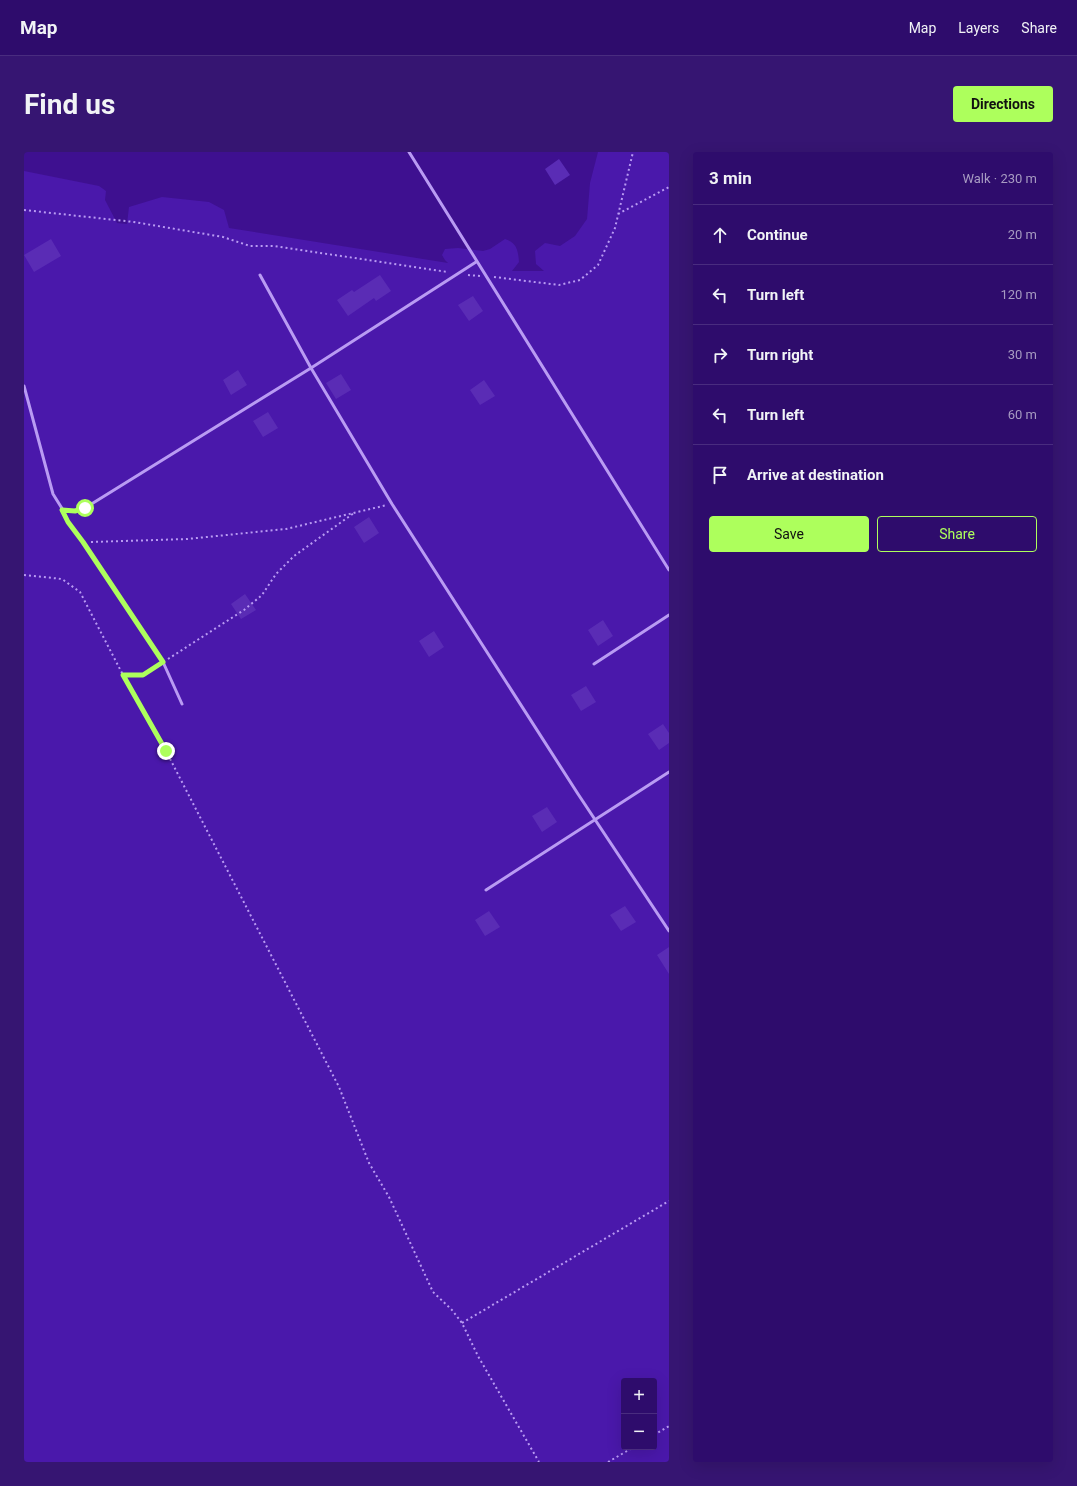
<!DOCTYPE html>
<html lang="en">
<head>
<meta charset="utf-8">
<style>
	:root { --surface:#2e0c6c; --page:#361572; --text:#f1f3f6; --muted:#a79bc2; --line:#492c7f; --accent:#adff5c }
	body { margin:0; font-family:Roboto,sans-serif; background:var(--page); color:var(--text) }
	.controls { position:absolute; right:12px; bottom:12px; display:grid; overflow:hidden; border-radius:4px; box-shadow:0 4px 16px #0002 }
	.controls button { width:36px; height:36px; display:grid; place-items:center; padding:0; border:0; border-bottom:1px solid var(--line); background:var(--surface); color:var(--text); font:20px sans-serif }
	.stop { position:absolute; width:12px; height:12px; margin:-9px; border:3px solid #adff5c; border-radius:50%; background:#fff }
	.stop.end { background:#adff5c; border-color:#fff; box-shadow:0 1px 4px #0008 }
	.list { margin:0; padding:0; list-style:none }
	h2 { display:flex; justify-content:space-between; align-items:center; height:52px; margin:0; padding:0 16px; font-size:17px }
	h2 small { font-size:13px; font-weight:400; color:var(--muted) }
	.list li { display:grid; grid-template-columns:26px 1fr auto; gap:12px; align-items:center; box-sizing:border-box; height:60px; padding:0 16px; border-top:1px solid var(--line) }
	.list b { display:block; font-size:15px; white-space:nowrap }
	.list em { font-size:13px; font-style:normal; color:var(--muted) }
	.actions { display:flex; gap:8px; padding:12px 16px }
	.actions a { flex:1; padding:9px 0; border:1px solid var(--accent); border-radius:4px; text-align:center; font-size:14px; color:var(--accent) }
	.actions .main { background:var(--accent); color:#111 }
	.icon { flex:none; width:22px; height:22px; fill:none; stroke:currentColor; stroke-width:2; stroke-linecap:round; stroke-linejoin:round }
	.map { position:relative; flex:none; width:645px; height:1310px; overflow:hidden; border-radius:4px }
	header { display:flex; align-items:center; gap:24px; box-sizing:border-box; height:56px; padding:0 20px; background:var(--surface); border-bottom:1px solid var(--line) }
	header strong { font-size:19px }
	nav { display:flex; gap:22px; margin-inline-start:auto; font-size:14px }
	.intro { display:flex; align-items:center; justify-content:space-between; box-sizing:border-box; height:96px; padding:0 24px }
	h1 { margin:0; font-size:28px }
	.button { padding:10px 18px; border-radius:4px; background:var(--accent); color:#111; font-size:14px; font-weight:700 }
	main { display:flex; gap:24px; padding:0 24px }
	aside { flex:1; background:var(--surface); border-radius:4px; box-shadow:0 4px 16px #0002 }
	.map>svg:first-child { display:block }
</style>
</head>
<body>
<header>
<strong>Map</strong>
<nav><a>Map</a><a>Layers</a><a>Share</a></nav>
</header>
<div class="intro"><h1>Find us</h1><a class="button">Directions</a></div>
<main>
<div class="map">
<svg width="645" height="1310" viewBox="0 0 645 1310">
	<rect width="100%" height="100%" fill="#3e1090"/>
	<path fill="#4a18ab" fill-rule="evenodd" d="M574,0H645V1310H0V19L75,34L82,39L81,48L93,71L103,72L105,55L138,45L185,50L200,58L205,76L424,111L421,108L418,103L421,97L434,96L459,99L466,97L481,87C493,91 494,98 495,110L488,119H520L512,112L511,99L521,91L536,94L551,84L563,67L566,31ZM600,1229H630V1295H600Z"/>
	<path fill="#5a2cb5" d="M535,7L546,23L531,33L521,17Z
		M27,87L37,104L10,120L0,103Z
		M356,123L367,139L352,149L350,146L324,164L313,148L328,138L330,140Z
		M449,144L459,159L445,169L434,153Z
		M214,218L223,233L207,243L199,228Z
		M317,222L327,238L312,247L302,231Z
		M460,228L471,244L456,253L446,238Z
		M244,260L254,276L239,285L229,269Z
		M345,365L355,381L340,391L330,375Z
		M221,442L232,458L217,467L207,452Z
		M579,468L589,484L574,494L564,478Z
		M410,479L420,495L405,505L395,489Z
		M562,534L572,550L557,559L547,543Z
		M639,572L645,581V591L635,598L624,582Z
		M523,655L533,670L518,680L508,664Z
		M601,754L612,770L597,779L586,763Z
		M465,759L476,775L461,784L451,768Z
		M645,795V822L633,803Z"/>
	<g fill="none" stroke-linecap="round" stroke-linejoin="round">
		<path stroke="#b99bf3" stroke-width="2" stroke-dasharray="2 3" stroke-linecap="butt" d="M0,58L110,70L199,85L226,94H250L424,120
			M594,62L645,35
			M444,123L456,124
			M470,125L535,133L556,128L574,113L591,76L609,0
			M67,390L163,387L262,377L363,353
			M0,423L38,427L56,440L99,523L142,599L315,935L345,1011L365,1045L409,1140L428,1158L438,1171L454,1204L515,1310
			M144,507L220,458L238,443L252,422L270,404L330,361
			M99,523H119L134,513
			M438,1171L645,1049
			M630,1283L645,1274
			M584,1310L610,1295"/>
		<path stroke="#b99bf3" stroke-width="3" d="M385,0L645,418
			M236,123L287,216L368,352L554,642L645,779
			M0,234L29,342L39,358L51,359L61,356L287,216L452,110
			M39,358L44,370L59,390L139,510L158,552
			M570,512L645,463
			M462,738L645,620"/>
	</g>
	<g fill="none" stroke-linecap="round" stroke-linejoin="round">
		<path stroke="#adff5c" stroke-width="5" d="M61,356L51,359L38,358L44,370L59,390L139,510L119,523H99L142,599"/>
	</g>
</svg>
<div class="controls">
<button>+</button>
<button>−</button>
</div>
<div class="stop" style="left:61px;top:356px"></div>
<div class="stop end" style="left:142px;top:599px"></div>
</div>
<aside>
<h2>3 min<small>Walk · 230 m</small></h2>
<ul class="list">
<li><svg class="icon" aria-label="ahead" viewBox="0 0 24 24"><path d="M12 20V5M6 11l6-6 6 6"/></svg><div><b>Continue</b></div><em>20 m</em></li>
<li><svg class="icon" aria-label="left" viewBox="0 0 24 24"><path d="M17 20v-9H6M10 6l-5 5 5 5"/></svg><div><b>Turn left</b></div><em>120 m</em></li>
<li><svg class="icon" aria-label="right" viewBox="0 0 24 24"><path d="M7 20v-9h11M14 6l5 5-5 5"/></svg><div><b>Turn right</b></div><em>30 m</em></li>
<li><svg class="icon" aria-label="left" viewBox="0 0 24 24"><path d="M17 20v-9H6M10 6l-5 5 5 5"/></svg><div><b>Turn left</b></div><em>60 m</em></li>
<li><svg class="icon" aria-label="arrive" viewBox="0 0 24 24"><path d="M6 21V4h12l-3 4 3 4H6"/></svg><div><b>Arrive at destination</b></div></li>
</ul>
<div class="actions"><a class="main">Save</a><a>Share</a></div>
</aside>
</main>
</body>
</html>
